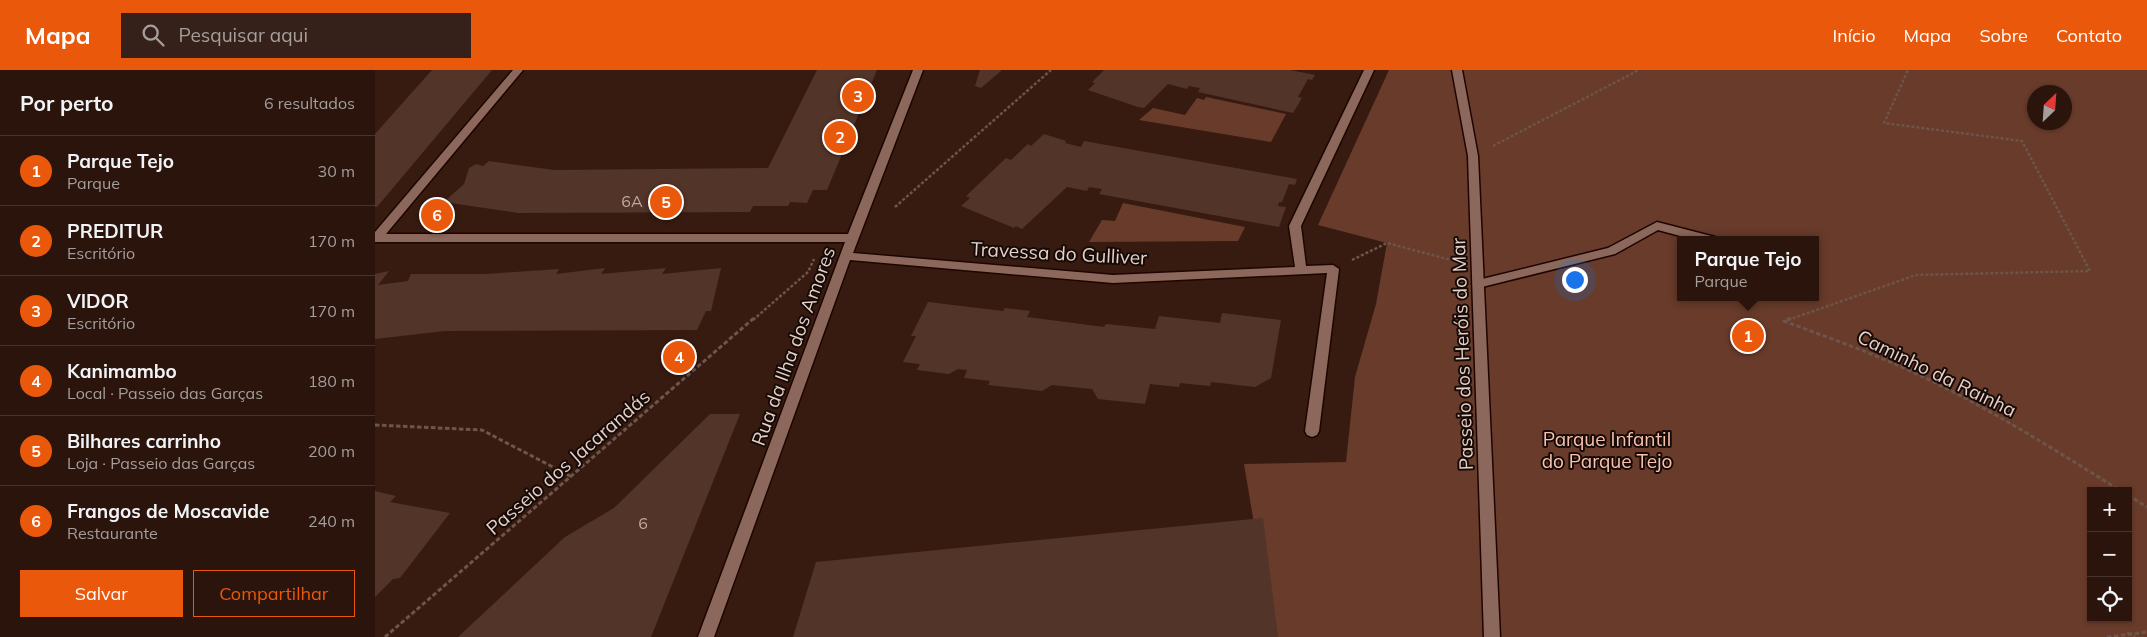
<!DOCTYPE html>
<html lang="pt">
<head>
<meta charset="utf-8">
<style>
	:root { --surface:#2a140c; --page:#36211a; --text:#f1f3f6; --muted:#a59e9d; --line:#46332d; --accent:#ea580c }
	body { margin:0; font-family:Mulish,sans-serif; background:var(--page); color:var(--text) }
	.controls { position:absolute; right:15px; bottom:15px; display:grid; overflow:hidden; border-radius:0px; box-shadow:0 1px 4px #0004 }
	.controls button { width:45px; height:45px; display:grid; place-items:center; padding:0; border:0; border-bottom:1px solid var(--line); background:var(--surface); color:var(--text); font:25px sans-serif }
	.compass { position:absolute; left:1652px; top:15px; width:45px; height:45px; border-radius:50%; background:var(--surface); box-shadow:0 1px 4px #0004; rotate:25deg }
	.you { position:absolute; left:1199px; top:209px; width:18px; height:18px; margin:-12px; border:4px solid #fff; border-radius:50%; background:#1a73e8; box-shadow:0 0 0 8px #1a73e833 }
	.badge { display:grid; place-items:center; width:32px; height:32px; border-radius:50%; background:var(--accent); color:#fff; font-size:16px; font-weight:700 }
	.pin { position:absolute; translate:-50% -50%; border:2px solid #fff; box-shadow:0 1px 5px #0006 }
	.popup { position:absolute; left:1302px; top:166px; width:142px; height:65px; box-sizing:border-box; display:grid; place-content:center; border-radius:0px; background:var(--surface); filter:drop-shadow(0 1px 4px #0005); font-size:16px; white-space:nowrap; color:var(--muted) }
	.popup b { font-size:19px; color:var(--text) }
	.popup::after { content:''; position:absolute; left:50%; top:100%; margin-left:-10px; border:10px solid transparent; border-top-color:var(--surface) }
	.list { margin:0; padding:0; list-style:none }
	h2 { display:flex; justify-content:space-between; align-items:center; height:65px; margin:0; padding:0 20px; font-size:21px }
	h2 small { font-size:16px; font-weight:400; color:var(--muted) }
	.list li { display:grid; grid-template-columns:32px 1fr auto; gap:15px; align-items:center; box-sizing:border-box; height:70px; padding:0 20px; border-top:1px solid var(--line) }
	.list b { display:block; font-size:19px; white-space:nowrap }
	.list p { margin:0; font-size:16px; white-space:nowrap; color:var(--muted) }
	.list em { font-size:16px; font-style:normal; color:var(--muted) }
	.actions { display:flex; gap:10px; padding:15px 20px }
	.actions a { flex:1; padding:11px 0; border:1px solid var(--accent); border-radius:0px; text-align:center; font-size:18px; color:var(--accent) }
	.actions .main { background:var(--accent); color:#fff }
	.icon { flex:none; width:28px; height:28px; fill:none; stroke:currentColor; stroke-width:2; stroke-linecap:round; stroke-linejoin:round }
	.map { position:relative; flex:none; width:1772px; height:567px; overflow:hidden }
	header { display:flex; align-items:center; gap:30px; box-sizing:border-box; height:70px; padding:0 25px; background:var(--accent); color:#fff }
	header strong { font-size:24px }
	nav { display:flex; gap:28px; margin-inline-start:auto; font-size:18px }
	.search { width:350px; height:45px; background:var(--page); display:flex; align-items:center; gap:12px; box-sizing:border-box; padding:0 18px; border-radius:0px; color:var(--muted); font-size:19px }
	main { display:flex }
	aside { flex:1; background:var(--surface) }
	.map>svg:first-child { display:block }
</style>
</head>
<body>
<header>
<strong>Mapa</strong>
<div class="search"><svg class="icon" aria-label="search" viewBox="0 0 24 24"><circle cx="10" cy="10" r="6"/><path d="M15 15l6 6"/></svg>Pesquisar aqui</div>
<nav><a>Início</a><a>Mapa</a><a>Sobre</a><a>Contato</a></nav>
</header>
<main>
<aside>
<h2>Por perto<small>6 resultados</small></h2>
<ul class="list">
<li><span class="badge">1</span><div><b>Parque Tejo</b><p>Parque</p></div><em>30 m</em></li>
<li><span class="badge">2</span><div><b>PREDITUR</b><p>Escritório</p></div><em>170 m</em></li>
<li><span class="badge">3</span><div><b>VIDOR</b><p>Escritório</p></div><em>170 m</em></li>
<li><span class="badge">4</span><div><b>Kanimambo</b><p>Local · Passeio das Garças</p></div><em>180 m</em></li>
<li><span class="badge">5</span><div><b>Bilhares carrinho</b><p>Loja · Passeio das Garças</p></div><em>200 m</em></li>
<li><span class="badge">6</span><div><b>Frangos de Moscavide</b><p>Restaurante</p></div><em>240 m</em></li>
</ul>
<div class="actions"><a class="main">Salvar</a><a>Compartilhar</a></div>
</aside>
<div class="map">
<svg width="1772" height="567" viewBox="0 0 1772 567">
	<rect width="100%" height="100%" fill="#381b10"/>
	<path fill="#683b2a" fill-rule="evenodd" d="M1014,0H1772V567H898L869,394L971,392L980,307L1001,234L1012,173L943,155ZM1660,22H1690V52H1660ZM1306,170H1440V227H1306ZM1716,421H1753V548H1716Z
		M831,27L911,44L896,72L764,50L778,38L810,45L822,28L829,30Z
		M748,133L870,157L863,171L714,172L727,150L740,151Z"/>
	<path fill="#533428" d="M57,0H117L2,137H0V64Z
		M442,0H502L452,120H438L432,133L415,132L413,136H378L375,142L144,143L69,132L89,114L94,98L101,94L108,96L114,91L179,100L393,98Z
		M605,0H627L606,18L600,16Z
		M729,0H915L940,5L937,10L933,9L923,27L927,28L918,43L823,22L825,18L814,16L812,19L793,14L769,38L763,37L713,20L720,13L717,12Z
		M669,64L691,71L690,73L706,77L709,71L922,109L920,115L914,114L907,132H904L903,136L911,137L904,157L724,124L727,119L714,117L712,121L692,117L647,159L641,156L639,158L586,136L595,128L591,126L631,88L636,90L653,74L656,76Z
		M230,198L226,204L291,198L287,204L346,198L336,241H331L322,260L70,261L0,269V204L14,201L3,215L33,211L36,204H110L184,199L181,204Z
		M553,232L628,241L630,238L655,241L652,247L729,257L731,254L780,259L784,246L845,253L847,243L906,250L896,308L880,317L836,312L835,316L805,313L804,317L775,314L770,334L723,329L717,319L677,315L667,321L613,315L615,311L589,308L592,300L583,299L574,304L542,300L545,294L528,292L541,266H536Z
		M335,344H365L276,567H83L190,467L239,438Z
		M0,421L21,426L15,432L75,443L25,508L18,509L0,527Z
		M888,448L903,567H418L441,492Z"/>
	<g fill="none" stroke-linecap="round" stroke-linejoin="round">
		<g stroke="#1e0500" stroke-width="3">
			<path id="lane" d="M1282,152L1340,167L1342,170H1320L1283,160L1240,184L1103,218L1097,214L1103,210L1233,178Z"/>
		</g>
		<g stroke="#1e0500" stroke-width="3">
			<path id="street" d="M138,0H148L11,164H473L538,0H548L478,183L738,205L920,197L914,156L989,0H999L926,156L931,196L958,195L964,199L944,361L942,365L937,367L932,365L930,361L952,203L738,213L475,190L339,567H323L470,172H0V162Z
				M1077,0H1087L1103,86L1125,567H1109L1093,86Z"/>
		</g>
		<path stroke="#6e544a" stroke-width="2.5" stroke-dasharray="3 2" stroke-linecap="butt" d="M1118,76L1264,0
			M520,137L676,0
			M977,190L1012,173L1080,191
			M378,250L433,202L439,189
			M1413,250L1541,205L1715,201L1647,71L1509,53L1533,0"/>
		<path stroke="#6e544a" stroke-width="3" stroke-dasharray="4.5 2.5" stroke-linecap="butt" d="M1416,248L1409,251C1454,268 1500,284 1544,305C1614,338 1680,380 1746,421
			M0,355L107,360L197,407
			M1753,425L1772,437
			M1752,563L1760,567
			M10,567L379,248
			M1732,567L1772,562"/>
		<use href="#lane" fill="#8b685b" fill-rule="evenodd"/>
		<use href="#street" fill="#8b685b" fill-rule="evenodd"/>
	</g>
	<g text-anchor="middle" stroke-width="4" stroke-linejoin="round" paint-order="stroke">
		<g font-size="16" fill="#c0a9a1">
			<text x="257" y="137">6A</text>
			<text x="268" y="459">6</text>
		</g>
		<g font-size="19" fill="#e4d0c9" stroke="#160a06">
			<text transform="translate(684 183) rotate(3)" y="7">Travessa do Gulliver</text>
			<text transform="translate(418 276) rotate(-70)" y="7">Rua da Ilha dos Amores</text>
			<text transform="translate(1087 284) rotate(-92)" y="7">Passeio dos Heróis do Mar</text>
			<text transform="translate(1562 303) rotate(26)" y="7">Caminho da Rainha</text>
			<text transform="translate(193 392) rotate(-41)" y="7">Passeio dos Jacarandás</text>
		</g>
		<g font-size="19" fill="#f7c1ad" stroke="#160a06">
			<text x="1232" y="376">Parque Infantil<tspan x="1232" dy="22">do Parque Tejo</tspan></text>
		</g>
	</g>
</svg>
<div class="controls">
<button>+</button>
<button>−</button>
<button><svg class="icon" aria-label="locate" viewBox="0 0 24 24"><circle cx="12" cy="12" r="6"/><path d="M12 2v4M12 18v4M2 12h4M18 12h4"/></svg></button>
</div>
<svg class="compass" viewBox="-18 -18 36 36"><path d="M0-13l5 13h-10z" fill="#e53935"/><path d="M0 13l5-13h-10z" fill="#a59e9d"/></svg>
<div class="you"></div>
<div class="pin badge" style="left:1373px;top:266px">1</div>
<div class="popup"><b>Parque Tejo</b>Parque</div>
<div class="pin badge" style="left:465px;top:67px">2</div>
<div class="pin badge" style="left:483px;top:26px">3</div>
<div class="pin badge" style="left:304px;top:287px">4</div>
<div class="pin badge" style="left:291px;top:132px">5</div>
<div class="pin badge" style="left:62px;top:145px">6</div>
</div>
</main>
</body>
</html>
